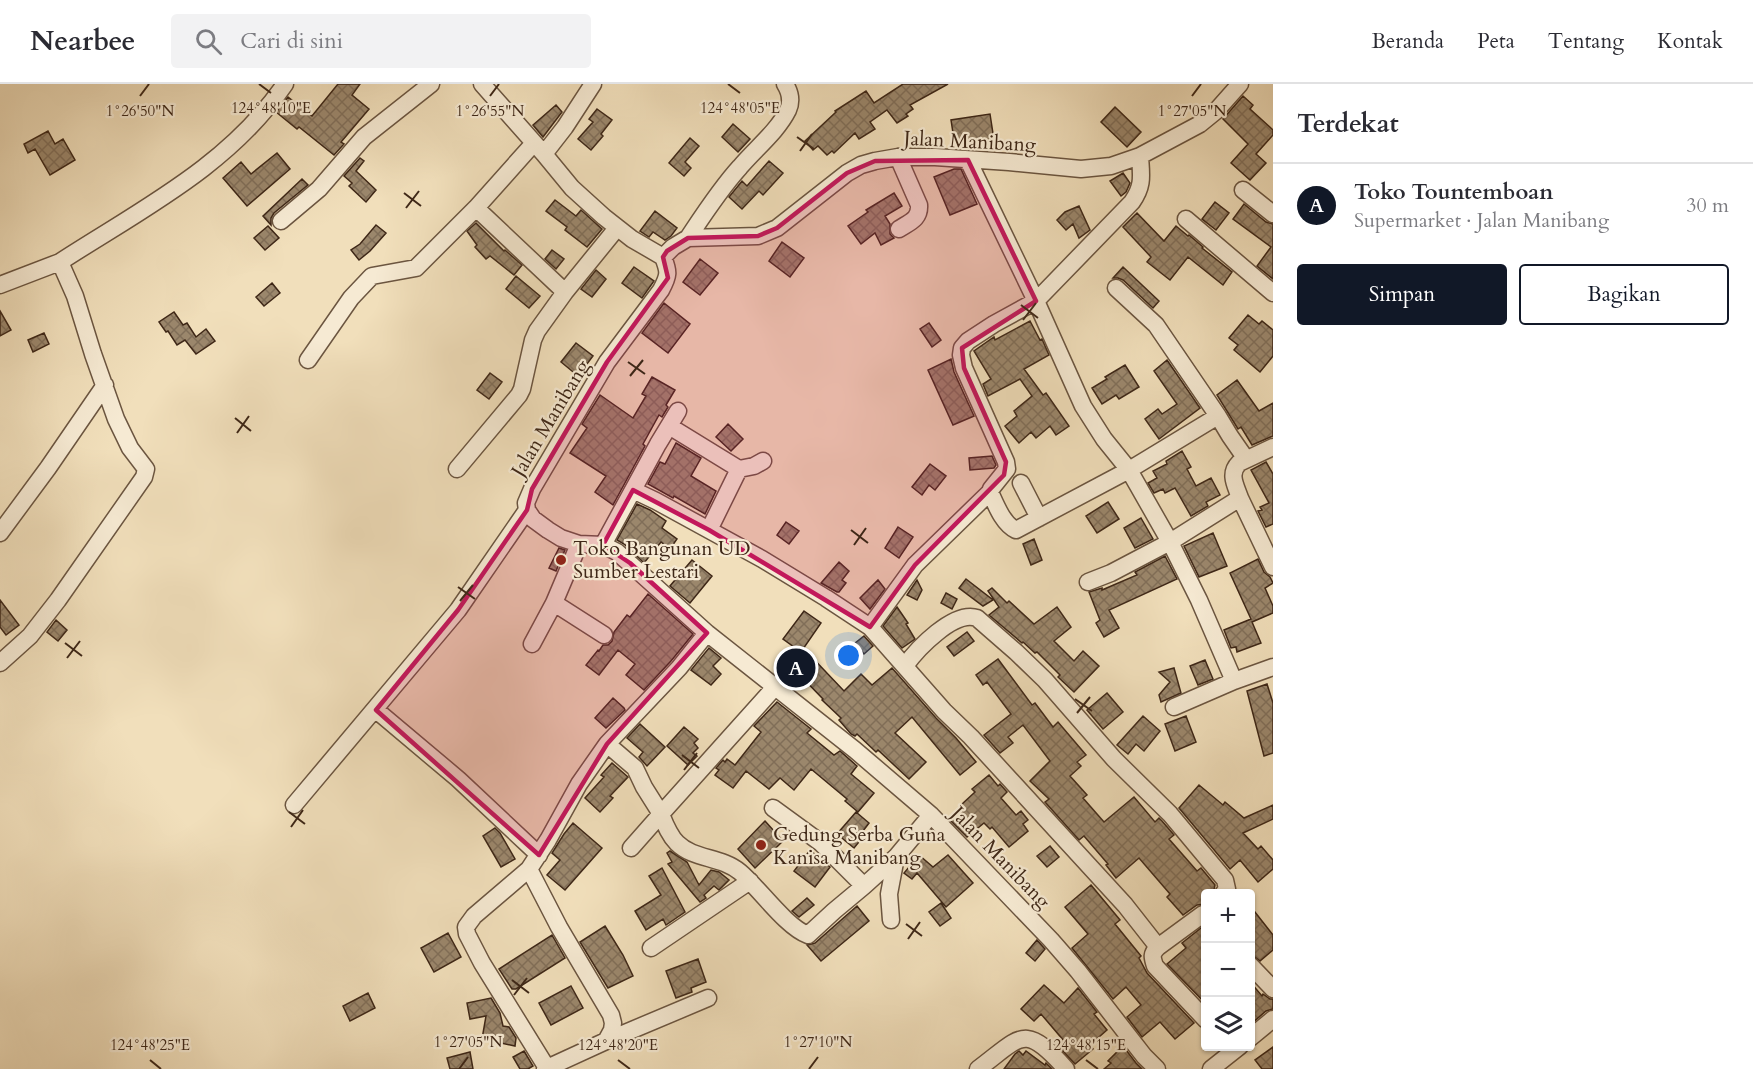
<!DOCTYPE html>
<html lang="id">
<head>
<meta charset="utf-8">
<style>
	:root { --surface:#fff; --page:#f2f2f3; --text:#2b2b33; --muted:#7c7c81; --line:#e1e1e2; --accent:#111827 }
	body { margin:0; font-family:Cardo,serif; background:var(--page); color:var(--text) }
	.controls { position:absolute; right:18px; bottom:18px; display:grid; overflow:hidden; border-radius:6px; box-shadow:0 2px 4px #0004 }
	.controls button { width:54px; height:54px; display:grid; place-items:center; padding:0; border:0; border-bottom:2px solid var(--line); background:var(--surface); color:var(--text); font:30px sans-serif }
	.you { position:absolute; left:849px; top:572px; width:21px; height:21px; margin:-15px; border:4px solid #fff; border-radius:50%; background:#1a73e8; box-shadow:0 0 0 9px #1a73e833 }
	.badge { display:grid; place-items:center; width:39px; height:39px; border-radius:50%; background:var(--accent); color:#fff; font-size:20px; font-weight:700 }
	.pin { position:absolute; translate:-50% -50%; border:3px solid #fff; box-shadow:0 2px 6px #0006 }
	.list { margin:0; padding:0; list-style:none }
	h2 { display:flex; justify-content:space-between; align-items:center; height:78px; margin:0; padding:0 24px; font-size:26px }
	h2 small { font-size:20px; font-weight:400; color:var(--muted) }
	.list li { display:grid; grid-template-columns:39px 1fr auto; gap:18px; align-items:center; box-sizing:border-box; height:84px; padding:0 24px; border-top:2px solid var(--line) }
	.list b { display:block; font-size:22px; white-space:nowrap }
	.list p { margin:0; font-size:20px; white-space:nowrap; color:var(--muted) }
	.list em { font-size:20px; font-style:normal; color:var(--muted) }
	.actions { display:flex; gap:12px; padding:18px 24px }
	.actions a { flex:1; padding:14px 0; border:2px solid var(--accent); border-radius:6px; text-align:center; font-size:21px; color:var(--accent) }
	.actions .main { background:var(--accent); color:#fff }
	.icon { flex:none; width:33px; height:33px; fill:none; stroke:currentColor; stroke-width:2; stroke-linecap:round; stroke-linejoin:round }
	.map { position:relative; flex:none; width:1273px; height:985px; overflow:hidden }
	header { display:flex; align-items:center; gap:36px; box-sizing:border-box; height:84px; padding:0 30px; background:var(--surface); border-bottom:2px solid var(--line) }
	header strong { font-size:28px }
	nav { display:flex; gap:33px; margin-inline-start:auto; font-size:21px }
	.search { width:420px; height:54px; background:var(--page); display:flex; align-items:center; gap:15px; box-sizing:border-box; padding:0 21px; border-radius:6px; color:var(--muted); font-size:22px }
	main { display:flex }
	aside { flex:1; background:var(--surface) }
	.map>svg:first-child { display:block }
</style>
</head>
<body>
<header>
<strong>Nearbee</strong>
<div class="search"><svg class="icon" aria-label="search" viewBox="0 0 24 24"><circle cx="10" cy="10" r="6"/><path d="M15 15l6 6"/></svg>Cari di sini</div>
<nav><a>Beranda</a><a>Peta</a><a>Tentang</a><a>Kontak</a></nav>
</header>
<main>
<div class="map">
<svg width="1273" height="985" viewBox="0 0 1273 985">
	<defs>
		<pattern id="building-cross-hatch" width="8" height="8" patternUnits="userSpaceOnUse" patternTransform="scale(1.5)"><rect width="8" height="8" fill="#9b876c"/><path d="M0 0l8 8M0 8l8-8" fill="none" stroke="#806e58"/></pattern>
	</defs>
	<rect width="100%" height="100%" fill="#f1dfbb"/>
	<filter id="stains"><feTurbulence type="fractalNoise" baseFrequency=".00333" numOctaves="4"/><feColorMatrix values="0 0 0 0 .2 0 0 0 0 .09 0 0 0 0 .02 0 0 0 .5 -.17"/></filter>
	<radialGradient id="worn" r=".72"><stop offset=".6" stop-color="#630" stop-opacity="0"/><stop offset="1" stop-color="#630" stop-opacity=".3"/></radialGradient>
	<path fill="url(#building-cross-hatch)" stroke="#3e2717" stroke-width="1.5" d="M338,0H360L352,11L369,25L341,58L344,60L334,71L299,43L297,45L276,28L288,13L312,32Z
		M903,0H948L910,21L913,25L906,30L908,32L897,39L887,26L870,38L875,45L859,55L855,49L834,69L832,67L827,71L818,62L813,66L805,57L836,28L835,27L866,7L874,19Z
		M1243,12L1253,21L1250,25L1273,46V51L1256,70L1266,79L1250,96L1231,79L1248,60L1223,35Z
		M556,21L562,28L543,53L533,41Z
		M1115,23L1141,48L1127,63L1101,38Z
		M597,25L612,36L601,50L603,52L591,66L578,55L593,38L589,35Z
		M990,30L994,56L955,62L951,36Z
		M733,40L750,55L738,68L722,53Z
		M48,47L55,60L63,55L75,76L50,91L35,65L28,69L24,60Z
		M690,54L699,62L685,78L691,84L684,92L669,79Z
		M277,69L290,85L247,122L223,94L241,78L251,90Z
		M360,74L364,77L356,87L376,106L366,118L349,102L352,99L344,92Z
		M769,77L783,89L763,111L759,107L742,125L729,113L742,97L747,102Z
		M954,85H961L977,120L950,131L934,93Z
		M1123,89L1130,99L1126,108L1121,112L1110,97Z
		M302,95L308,101L274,129L271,134V141L263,132Z
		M894,109L902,122L885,132L890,140V150L894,154L881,161L875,149L861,160L848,142L868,128L866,126Z
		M555,116L576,132L581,126L602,145L587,163L565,146L567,143L546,127Z
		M1215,118L1229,129L1216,146L1202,135Z
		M1244,120L1266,138L1273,140V195L1257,182L1271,163L1233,135Z
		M1079,122L1090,146L1079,154L1073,140L1066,146L1057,136L1065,128Z
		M655,127L677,144L671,152L665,156L653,148L649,153L640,147Z
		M1137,129L1164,157L1176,142L1188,152L1189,151L1203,163L1202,164L1232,188L1223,201L1188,173L1170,196L1147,178L1151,173L1123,143Z
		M476,139L504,167L505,166L522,181L514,191L490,172L486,175L475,163L477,161L467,147Z
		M376,141L386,149L370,167L359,176L351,166L360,160Z
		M268,142L279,154L265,166L254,154Z
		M782,158L804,174L790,193L769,177Z
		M552,166L564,175L556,185L545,175Z
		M700,175L718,189L700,211L683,198Z
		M634,183L654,197L642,214L622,199Z
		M1123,183L1159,217L1153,224L1123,196L1118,194H1113Z
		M596,186L606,195L592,213L581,205Z
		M516,192L540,212L529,224L506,205Z
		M272,199L280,209L264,222L256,213Z
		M664,219L690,240L668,269L642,249Z
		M0,227L11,246L0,252Z
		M174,228L183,241L187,239L196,253L206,245L215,257L196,270L185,256L177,261L168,247L166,248L159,238Z
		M1248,231L1259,240L1262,237L1273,246V272L1260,288L1234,266L1238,261L1229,254Z
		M1030,237L1040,256L1042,255L1049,271L1024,285L1043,311L1046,309L1069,342L1056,351L1050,342L1036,354L1031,348L1019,359L1005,342L1017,332L1014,327L1032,312L1020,295L988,312L983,300L991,295L974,267L994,253L995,256Z
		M929,239L941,256L932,263L920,245Z
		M44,249L49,260L33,268L28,256Z
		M576,259L593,272L578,292L561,278Z
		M951,275L954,288L974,332L953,341L928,286Z
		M1167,276L1200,324L1159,355L1145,335L1158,325L1162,330L1177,320L1154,287Z
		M1125,281L1139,303L1119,315L1116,311L1102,320L1092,304L1107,295L1105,293Z
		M490,289L502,298L489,315L477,306Z
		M652,293L675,306L666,321L668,323L662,333L659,331L643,360L645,362L613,421L595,408L606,392L570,369L587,344L582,340L600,311L633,334L646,312L642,310Z
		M1237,296L1259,327L1273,319V352L1252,361L1241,343L1238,345L1217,311Z
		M728,340L743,355L731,367L716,353Z
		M676,359L701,374L691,392L716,407L705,430L674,412L673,414L648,400L660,378L665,380Z
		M1182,367L1191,383L1187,385L1196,402L1211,394L1220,411L1206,418L1208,422L1191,432L1175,404L1165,409L1163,405L1154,409L1148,399L1157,394L1153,387L1167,380L1166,377Z
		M992,372L996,381L994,384L970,386L969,374Z
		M1266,378L1273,390V440L1266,443L1258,427L1262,426L1260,423L1269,419L1251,386Z
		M930,380L946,392L935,406L929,401L922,411L912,403Z
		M1108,418L1119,435L1097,449L1086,432Z
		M637,420L650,426L666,437L662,444L677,455L670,465L661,458L644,479L624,460L617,456Z
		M1141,434L1153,455L1135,464L1124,444Z
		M786,438L799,447L789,460L777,451Z
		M898,443L913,453L899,474L885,464Z
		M1213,449L1227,482L1199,493L1184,462Z
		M1034,455L1042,476L1031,481L1023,460Z
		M559,464L565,466L556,487L549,484Z
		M1165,472L1177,495L1109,526L1119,544L1104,553L1096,539L1100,536L1089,508L1102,504V506L1137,491L1135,488Z
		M1258,475L1264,488L1270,493L1273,499L1265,504L1273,522V529L1252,538L1261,559L1237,568L1236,563L1231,564L1224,546L1251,535L1230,489Z
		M692,476L712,492L690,519L670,502Z
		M839,478L849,487L842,496L846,499L839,508H837L821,499Z
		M966,495L993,516L983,522L959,504Z
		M878,496L885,505L870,525L860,514Z
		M917,496L922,506L917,516L907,511Z
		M992,504L1007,519L1009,517L1034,540L1057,523L1071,543L1054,557L1074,577L1083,567L1099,582L1074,608L1058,593L1060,591L1037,568L1035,569L1023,558L1022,559L989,531L999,523L988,507Z
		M946,509L957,515L952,525L941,519Z
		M648,510L693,550L671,577L644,606L626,591L635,580L618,566L599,591L586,581L598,566L599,567L603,561H608L612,557L614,548L627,531L630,533Z
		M0,516L19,541L6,551L0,543Z
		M897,523L908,539L906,540L915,555L902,564L883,542Z
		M804,527L821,539L801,568L783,555Z
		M56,536L67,546L58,557L47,548Z
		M967,548L974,557L954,572L947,563Z
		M864,552L873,562L864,570L855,559Z
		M709,564L721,574L713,582L721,590L711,601L691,586Z
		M806,567L844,607L861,590L872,601L892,584L936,634L956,654L976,678L960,691L912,633L895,649L926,678L909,695L878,666L876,668L857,650L855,652L851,650L839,636L841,634L822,616L823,615L792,583Z
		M998,575L1032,621L1035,619L1053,643L1058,638L1086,671L1077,678L1081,682L1070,692L1087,711L1083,714L1104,738L1134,713L1155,738L1159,734L1162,737L1174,751L1169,755L1197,787L1201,784L1215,801L1213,810H1206V820L1197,821L1183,831L1167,813L1170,810L1139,774L1116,794L1106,781L1108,780L1084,752L1079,756L1045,718L1049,715L1030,697L1050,677L1023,641L1008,653L1013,659L1000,669L984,651L1011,630L987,598L983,601L976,591Z
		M1205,576L1213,595L1198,601L1190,582Z
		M1174,584L1181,609L1161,618L1159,611L1170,598L1159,588Z
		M1267,600L1273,619V669L1264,672L1247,607Z
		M1107,609L1123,628L1103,645L1087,626Z
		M613,614L624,624L625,626L606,644L595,634Z
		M777,618L811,645L807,649L834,671L840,667L857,682L851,690L874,709L858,728L845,717L847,715L811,685L794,706L780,694L769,705L746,687L733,704L715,691L719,686L716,684L723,676L725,678L727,675L735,681L761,648L754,642Z
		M1143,632L1160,647L1144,667L1136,660L1128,670L1117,661Z
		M1186,632L1196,658L1175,667L1165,640Z
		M640,640L665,663L647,682L639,673L643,668L627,654Z
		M684,643L698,655L694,659L698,664L693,669L697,672L688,681L667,662Z
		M612,679L628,693L610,712L613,714L600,728L585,714L604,693L601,691Z
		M989,691L998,702L1000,700L1007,708L1001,714L1016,731L1021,727L1028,736L1023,740L1028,747L1009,763L992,743L990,745L984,739L967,753L950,736L964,724L961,721L975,708L972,705Z
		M1199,701L1223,721L1225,718L1244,734L1273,721V735L1243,749L1258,765L1261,762L1273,776V785L1258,798L1240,776L1230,785L1179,724Z
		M856,728L869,739L860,751L863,753L854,764L837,750Z
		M765,737L783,757L755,784L738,765Z
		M573,739L602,764L565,806L547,791L560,776L552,769L564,750Z
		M495,744L500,749L515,775L501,783L483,752Z
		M1050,762L1059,773L1047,783L1037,772Z
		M810,766L830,783L815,803L794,787Z
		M670,767L687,778L699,801L711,786L719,788L729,796L719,806L714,802L704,811L706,814L700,818L668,780L672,778L667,769Z
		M919,771L933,783L948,771L973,799L946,823L917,789L912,795L904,789Z
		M662,784L685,828L666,841L663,835L646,846L635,827L661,811L649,792Z
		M1091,801L1120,836L1115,840L1141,872L1139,874L1147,889L1194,939L1175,955L1160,938L1142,953L1127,933L1141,921L1126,903L1113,915L1072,864L1088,850L1065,823Z
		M807,814L814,821L799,833L792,827Z
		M941,819L951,834L940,842L929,828Z
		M857,822L869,837L821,877L807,861L815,859Z
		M1251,823L1273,851V866L1260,877L1251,870Z
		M605,842L623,871L633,892L608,904L580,858Z
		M1201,844L1206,849V920L1167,880L1186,864L1182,859Z
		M448,849L461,873L434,888L421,864Z
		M552,851L565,874L516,905H512L499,885Z
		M1037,856L1045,865L1035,877L1026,869Z
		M698,875L706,898L691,904L692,908L676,914L666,887Z
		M1251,899L1262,912L1263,910L1270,915H1273V925L1266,927L1251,940Z
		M1044,901L1064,919L1078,904L1097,928L1094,930L1107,946L1090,961L1093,965L1075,980L1058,962L1064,957L1041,930L1034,937L1021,925Z
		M571,902L583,924L551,941L539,919Z
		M368,909L375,924L350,937L343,922Z
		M491,914L500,929L503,942L509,943L516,954L515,962L482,955L486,932L470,935L467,919Z
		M1123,962L1136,979L1142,985H1104L1111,979L1108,977Z
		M1273,963V985H1262L1255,976Z
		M524,967L533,982L528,985H520L513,973Z
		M1019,967L1023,971L1026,967L1045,981L1046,979L1052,985H1004L1015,970Z
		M470,968L473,985H450L447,974Z"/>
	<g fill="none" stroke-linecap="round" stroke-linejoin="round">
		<g stroke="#6b5540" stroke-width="19">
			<path id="minor" d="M482,0L544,70L572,104L604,133L632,155L663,173
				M544,70L565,43L593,0
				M1140,72C1141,91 1144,101 1132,118L1036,217L994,240L968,257L962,264L961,271L964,284L1006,378L1007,385L991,405L990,408C996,421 1003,440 1016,446L1129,386L1218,332L1230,352L1246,375
				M898,73L919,121C920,135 910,138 899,145
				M968,76L1036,217L1083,322L1104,355L1129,386L1170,458L1111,489L1088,498
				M1243,106L1273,130
				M476,124L565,208
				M1186,135L1273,209
				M281,137L319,105L364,53L431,0
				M688,154C704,130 720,105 740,83C755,65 777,48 788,26C792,17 790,8 785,0
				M663,173C669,188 669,191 661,206L607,278L532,405L526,419L527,426L533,435L548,446L561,454L579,460L603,461L617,468L707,549L855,666L931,731L1051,856L1078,887L1144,972L1157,985
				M663,173L673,163L688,154L758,152L777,144L847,89L861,81L875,77L898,73H935L1009,78L1081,85L1111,82L1140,72L1200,40L1216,27L1240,0
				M60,178C140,126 229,82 285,0
				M0,201L60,178L75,212L93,270L116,335L130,364L146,385L144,393L58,516L30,552L0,579
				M1116,204L1156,241L1218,332
				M308,276L351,214L369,195L372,192L416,184L476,124L534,59
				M669,342L739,385
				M1273,363L1239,379C1228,390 1236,402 1240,414L1170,458L1199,516L1234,597L1273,583
				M457,385L519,311L522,305L533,256L537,247L565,208L617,144
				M1021,399L1039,434
				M633,406L656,417L762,475L826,514L870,543L944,627L971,653L1125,821L1158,863C1151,870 1152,873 1155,882L1206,936
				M1240,414L1273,483
				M709,446L739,385L754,382L763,377
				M0,449L48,384L105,301
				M603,461L658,360L678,327
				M554,519L604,551
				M870,543L915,481L990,408
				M707,549L679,584L607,660L635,684L644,703L661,730L775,603
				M532,560L554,519L579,460
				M905,582C917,565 954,526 977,534L1016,568L1045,596L1114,675L1170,730L1225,796L1227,805L1223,810
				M1174,623L1234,597
				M376,626L458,695L539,771
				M294,721L458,526L527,426
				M773,724L821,759L864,802L896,773L931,731
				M631,764L661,730C665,740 669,751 677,759C694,776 721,772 740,788C759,804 786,843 808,851L834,827L864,802
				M529,785L474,832L466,843L467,850L482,879L547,984
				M891,836L889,810L896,773
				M1158,863L1203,830
				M651,864L750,797
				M1250,881L1273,905
				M1250,954L1273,935
				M606,957L708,914
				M545,985L606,957L612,946L613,939L611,931L559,843L529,785L548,756L579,700L607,660
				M978,985C1022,952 1024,938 1066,985
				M1211,985L1240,962"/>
		</g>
		<use href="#minor" stroke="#f6ead3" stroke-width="16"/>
	</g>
	<path fill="#c2185b" fill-opacity="0.2" stroke="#c2185b" stroke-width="4.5" stroke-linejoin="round" d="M968,76L1036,217L962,264L964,284L1006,378L1004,391L915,481L870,543L709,446L633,406L603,461L630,479L707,549L607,660L539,771L376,626L458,526L527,426L532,405L607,278L668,194L663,173L667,167L688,154L758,152L777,144L847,89L875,77Z"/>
	<path fill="none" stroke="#3e2717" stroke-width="2" d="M259,0L271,9M728,0L740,9M140,12L149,0M490,12L499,0M1192,12L1201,0M797,53L814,65M800,67L812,50M404,109L421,122M406,124L419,107M1021,221L1038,234M1023,236L1036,219M628,278L645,290M630,292L643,276M235,334L251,347M237,349L249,332M851,446L868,459M854,461L866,444M458,503L475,515M460,517L473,501M65,559L82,572M67,574L80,557M1075,615L1092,627M1077,629L1090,613M682,671L699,684M684,686L697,669M289,728L305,740M291,743L303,726M906,840L922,852M908,855L920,838M512,896L529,909M514,911L527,894M150,976L161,985M618,976L630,985M1086,976L1098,985M459,985L468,973M809,985L818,973"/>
	<g fill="#8f2418" stroke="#f6ead3" stroke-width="2">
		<circle cx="561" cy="476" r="6"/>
		<circle cx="761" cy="761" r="6"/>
	</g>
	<g text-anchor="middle" stroke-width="4.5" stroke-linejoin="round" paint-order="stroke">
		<g font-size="20" fill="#3e2717" stroke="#f6ead3">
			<text transform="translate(970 57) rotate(3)" y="7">Jalan Manibang</text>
			<text transform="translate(550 334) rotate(-59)" y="7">Jalan Manibang</text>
			<text transform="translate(1001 773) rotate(46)" y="7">Jalan Manibang</text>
		</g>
		<g font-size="20" fill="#3e2717" stroke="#f6ead3" text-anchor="start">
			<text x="573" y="471">Toko Bangunan UD<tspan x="573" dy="23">Sumber Lestari</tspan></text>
			<text x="773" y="757">Gedung Serba Guna<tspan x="773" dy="23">Kanisa Manibang</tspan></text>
		</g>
	</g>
	<g font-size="15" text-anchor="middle" fill="#3e2717" stroke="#f6ead3" stroke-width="4.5" stroke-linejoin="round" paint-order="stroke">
		<text x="271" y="29">124°48'10"E</text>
		<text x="740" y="29">124°48'05"E</text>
		<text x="140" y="32">1°26'50"N</text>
		<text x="490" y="32">1°26'55"N</text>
		<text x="1192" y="32">1°27'05"N</text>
		<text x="468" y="963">1°27'05"N</text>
		<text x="818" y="963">1°27'10"N</text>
		<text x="150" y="966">124°48'25"E</text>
		<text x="618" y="966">124°48'20"E</text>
		<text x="1086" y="966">124°48'15"E</text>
	</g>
	<rect width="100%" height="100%" filter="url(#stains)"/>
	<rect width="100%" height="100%" fill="url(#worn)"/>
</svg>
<div class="controls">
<button>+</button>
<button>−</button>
<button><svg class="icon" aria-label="layers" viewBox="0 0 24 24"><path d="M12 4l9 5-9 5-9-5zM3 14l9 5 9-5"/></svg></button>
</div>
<div class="you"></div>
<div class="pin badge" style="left:796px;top:584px">A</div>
</div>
<aside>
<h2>Terdekat<small></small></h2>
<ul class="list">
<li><span class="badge">A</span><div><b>Toko Tountemboan</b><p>Supermarket · Jalan Manibang</p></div><em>30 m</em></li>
</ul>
<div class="actions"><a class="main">Simpan</a><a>Bagikan</a></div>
</aside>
</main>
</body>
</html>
